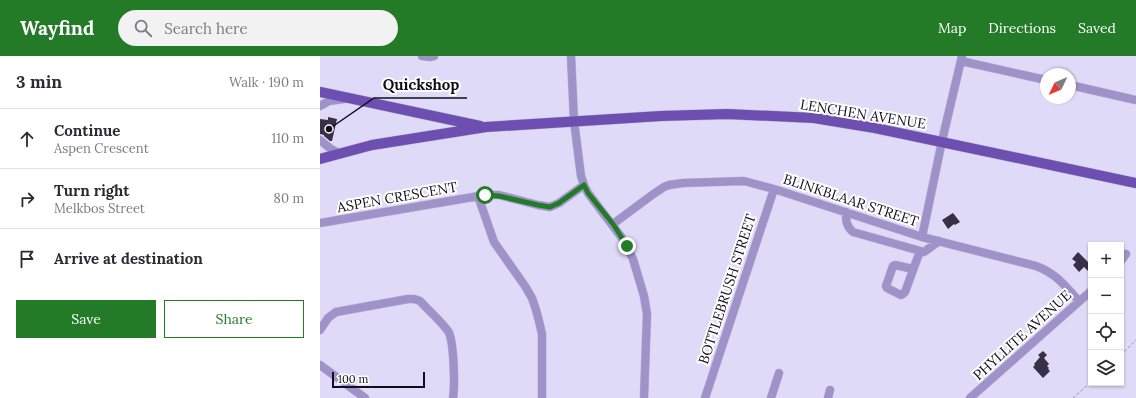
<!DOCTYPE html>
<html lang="en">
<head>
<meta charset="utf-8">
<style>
	:root { --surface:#fff; --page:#f2f2f3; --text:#2b2b33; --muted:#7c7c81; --line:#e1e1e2; --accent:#237a27 }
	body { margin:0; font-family:Lora,serif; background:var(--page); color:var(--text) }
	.controls { position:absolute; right:12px; bottom:12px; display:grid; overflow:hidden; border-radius:0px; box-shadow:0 1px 3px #0004 }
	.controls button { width:36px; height:36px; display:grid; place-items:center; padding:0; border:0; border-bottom:1px solid var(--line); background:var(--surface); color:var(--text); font:20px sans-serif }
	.compass { position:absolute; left:720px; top:12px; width:36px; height:36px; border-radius:50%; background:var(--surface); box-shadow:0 1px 3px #0004; rotate:226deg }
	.scale { position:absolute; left:12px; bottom:10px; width:93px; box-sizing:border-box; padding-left:4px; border:2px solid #100e18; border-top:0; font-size:11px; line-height:14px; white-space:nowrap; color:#100e18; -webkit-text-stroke:3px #fff; paint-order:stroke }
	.stop { position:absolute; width:12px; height:12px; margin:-9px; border:3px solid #237a27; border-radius:50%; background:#fff }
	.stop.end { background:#237a27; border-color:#fff; box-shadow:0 1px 4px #0008 }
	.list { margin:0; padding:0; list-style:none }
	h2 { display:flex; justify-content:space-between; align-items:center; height:52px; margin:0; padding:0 16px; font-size:17px }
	h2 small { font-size:13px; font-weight:400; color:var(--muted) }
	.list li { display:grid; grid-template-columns:26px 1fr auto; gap:12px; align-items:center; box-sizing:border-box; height:60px; padding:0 16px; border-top:1px solid var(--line) }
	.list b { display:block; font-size:15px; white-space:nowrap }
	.list p { margin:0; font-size:13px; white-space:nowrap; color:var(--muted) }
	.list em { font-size:13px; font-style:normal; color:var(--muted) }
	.actions { display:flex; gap:8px; padding:12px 16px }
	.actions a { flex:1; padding:9px 0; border:1px solid var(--accent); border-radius:0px; text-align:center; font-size:14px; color:var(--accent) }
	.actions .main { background:var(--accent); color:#fff }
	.icon { flex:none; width:22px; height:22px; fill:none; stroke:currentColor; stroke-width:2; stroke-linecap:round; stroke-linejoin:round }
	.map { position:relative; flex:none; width:816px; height:342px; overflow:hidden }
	header { display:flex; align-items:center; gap:24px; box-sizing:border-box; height:56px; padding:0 20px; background:var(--accent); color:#fff }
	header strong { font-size:19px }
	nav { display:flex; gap:22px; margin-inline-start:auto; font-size:14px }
	.search { width:280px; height:36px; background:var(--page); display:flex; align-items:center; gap:10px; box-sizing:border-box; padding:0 14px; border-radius:22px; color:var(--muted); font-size:15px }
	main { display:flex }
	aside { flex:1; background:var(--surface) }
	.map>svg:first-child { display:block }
</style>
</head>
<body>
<header>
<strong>Wayfind</strong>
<div class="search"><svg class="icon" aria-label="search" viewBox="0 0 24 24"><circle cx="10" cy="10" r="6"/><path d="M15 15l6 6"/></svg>Search here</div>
<nav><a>Map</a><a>Directions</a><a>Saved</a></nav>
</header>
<main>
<aside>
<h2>3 min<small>Walk · 190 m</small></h2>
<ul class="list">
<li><svg class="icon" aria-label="ahead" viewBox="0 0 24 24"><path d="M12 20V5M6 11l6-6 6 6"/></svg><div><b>Continue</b><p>Aspen Crescent</p></div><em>110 m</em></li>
<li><svg class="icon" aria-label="right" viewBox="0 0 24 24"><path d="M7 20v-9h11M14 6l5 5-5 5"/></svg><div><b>Turn right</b><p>Melkbos Street</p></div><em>80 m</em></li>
<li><svg class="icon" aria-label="arrive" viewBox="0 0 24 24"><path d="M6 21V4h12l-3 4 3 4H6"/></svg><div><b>Arrive at destination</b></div></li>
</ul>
<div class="actions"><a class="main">Save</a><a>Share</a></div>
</aside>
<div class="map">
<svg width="816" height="342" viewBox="0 0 816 342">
	<rect width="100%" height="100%" fill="#dfdaf7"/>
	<path fill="#363148" d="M8,61L17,63L12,85H10L4,80V79L0,78V63L8,64Z
		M633,157L640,166L635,169L634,168L628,173L622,164Z
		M758,196L768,206L771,202V212L768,215L764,211L759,216L753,209L756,206L752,203Z
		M723,295L727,299L724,302L729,308L727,310L729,312L728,313L730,315L723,322L713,311L715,309L714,308L720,301L718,299Z"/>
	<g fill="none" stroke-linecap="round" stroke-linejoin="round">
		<g stroke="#beb9d3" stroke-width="9">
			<path id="minor" d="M102,0L110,1L114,0
				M251,0L254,65L261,120L264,129L268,137L302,182L313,203L324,240L327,258L324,342
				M641,5L726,24
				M750,29L816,44
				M0,50L9,45L24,43
				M0,84L11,93L21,98
				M158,140L174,186L205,230L212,242L216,254L219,265L222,278V342
				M526,156C526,165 526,170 533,176L604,196L619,185
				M0,167L165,139H179L218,149L230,151L239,147L264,129
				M293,168L332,139L344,131L349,129L363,127L424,125L454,133L602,181L716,210C737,218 744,229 759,245
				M602,181L622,85L642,0
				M801,205L806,198
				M593,213L575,209L573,210L566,230L567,232L581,239L583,238L585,236L600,195
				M0,274L8,262L16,256L88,243H94L100,245C109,255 120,264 128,275C134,284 135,329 133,342
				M0,309L45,342
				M385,342L454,133
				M451,342L459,317
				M508,342L510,334
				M650,342L771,235"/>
		</g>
		<g stroke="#beb9d3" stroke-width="11">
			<path id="major" d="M0,36L160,70
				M0,103L52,89L166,71L341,60L407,58L494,62L555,72L816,127"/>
		</g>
		<path stroke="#9995ac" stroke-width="1" stroke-dasharray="3 2" stroke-linecap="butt" d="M801,299L816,284
			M753,342L771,326"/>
		<use href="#minor" stroke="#9e93c9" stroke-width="8"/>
		<use href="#major" stroke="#6c4fb1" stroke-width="10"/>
	</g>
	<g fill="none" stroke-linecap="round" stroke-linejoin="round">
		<path stroke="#237a27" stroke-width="5" d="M165,139L179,140L218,149L230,151L239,147L264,129L268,137L293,168L302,182L307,190"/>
	</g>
	<g text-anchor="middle" stroke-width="4" stroke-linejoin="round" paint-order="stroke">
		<g font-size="14" fill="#100e18" stroke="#fff">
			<text transform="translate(543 58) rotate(9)" y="5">LENCHEN AVENUE</text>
			<text transform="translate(77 141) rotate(-10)" y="5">ASPEN CRESCENT</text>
			<text transform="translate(531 144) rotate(18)" y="5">BLINKBLAAR STREET</text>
			<text transform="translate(407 233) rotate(-72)" y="5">BOTTLEBRUSH STREET</text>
			<text transform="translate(702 279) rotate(-42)" y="5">PHYLLITE AVENUE</text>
		</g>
	</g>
	<path fill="none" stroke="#100e18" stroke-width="1.5" d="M9 73L54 42H147"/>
	<circle fill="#100e18" stroke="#fff" stroke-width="1.5" cx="9" cy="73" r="4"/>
	<g font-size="15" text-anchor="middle" font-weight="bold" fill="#100e18" stroke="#fff" stroke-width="4" stroke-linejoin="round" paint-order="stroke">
		<text x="101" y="34">Quickshop</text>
	</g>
</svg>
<div class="controls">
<button>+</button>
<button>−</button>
<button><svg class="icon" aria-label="locate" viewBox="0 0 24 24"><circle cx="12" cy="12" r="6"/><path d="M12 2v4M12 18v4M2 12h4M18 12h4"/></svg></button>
<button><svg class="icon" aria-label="layers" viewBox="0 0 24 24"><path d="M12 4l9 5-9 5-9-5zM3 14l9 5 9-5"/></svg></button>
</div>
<svg class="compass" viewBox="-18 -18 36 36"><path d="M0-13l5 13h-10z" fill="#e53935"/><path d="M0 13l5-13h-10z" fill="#7c7c81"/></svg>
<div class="scale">100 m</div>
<div class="stop" style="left:165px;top:139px"></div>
<div class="stop end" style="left:307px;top:190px"></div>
</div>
</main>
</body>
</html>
